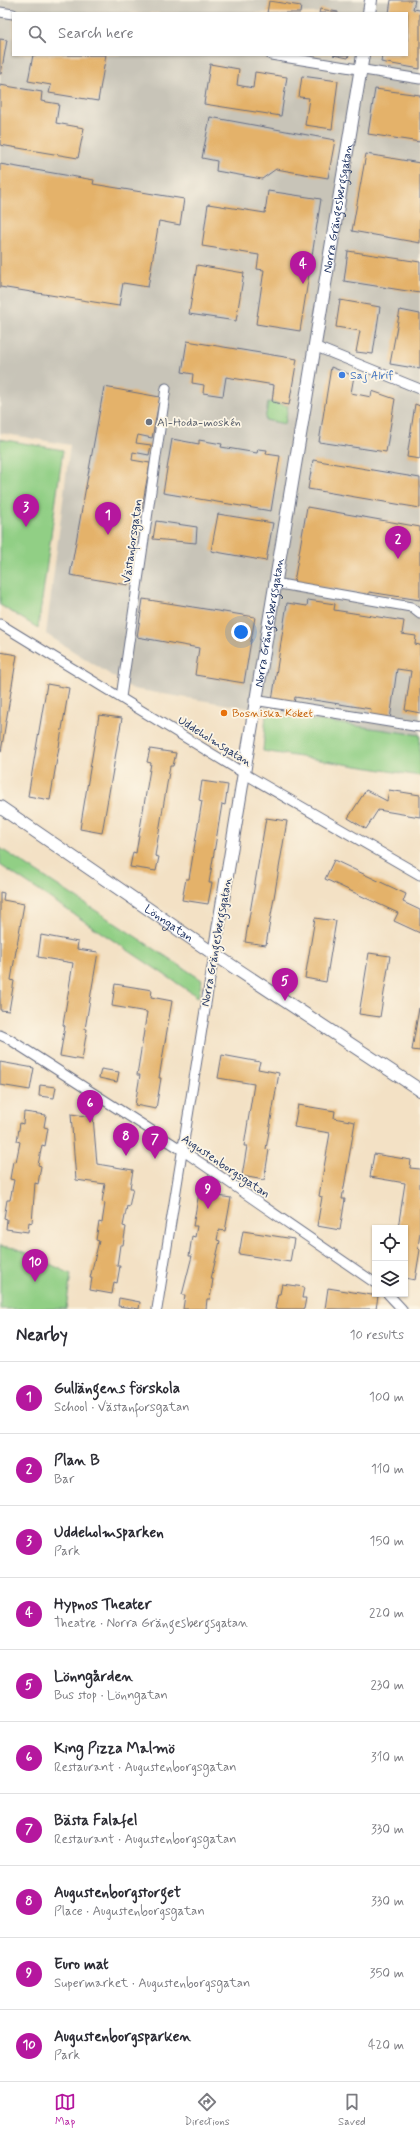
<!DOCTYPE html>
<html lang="en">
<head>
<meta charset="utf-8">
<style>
	:root { --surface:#fff; --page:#f2f2f3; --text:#2b2b33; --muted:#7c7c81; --line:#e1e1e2; --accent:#b5179e }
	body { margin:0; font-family:Mynerve,sans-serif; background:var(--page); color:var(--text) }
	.controls { position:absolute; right:12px; bottom:12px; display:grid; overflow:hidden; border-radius:0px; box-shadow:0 1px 3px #0004 }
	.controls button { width:36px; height:36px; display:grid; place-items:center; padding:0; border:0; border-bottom:1px solid var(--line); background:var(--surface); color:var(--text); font:20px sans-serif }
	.you { position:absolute; left:241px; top:632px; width:14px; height:14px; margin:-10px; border:3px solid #fff; border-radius:50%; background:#1a73e8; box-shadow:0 0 0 6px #1a73e833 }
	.badge { display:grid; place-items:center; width:26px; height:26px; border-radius:50%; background:var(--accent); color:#fff; font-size:13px; font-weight:700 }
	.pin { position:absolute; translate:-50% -33px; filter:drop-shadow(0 1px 2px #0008) }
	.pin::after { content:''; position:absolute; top:21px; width:14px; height:12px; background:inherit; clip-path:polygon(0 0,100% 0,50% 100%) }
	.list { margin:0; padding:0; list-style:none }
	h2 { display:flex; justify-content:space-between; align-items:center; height:52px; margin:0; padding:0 16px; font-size:17px }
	h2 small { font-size:13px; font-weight:400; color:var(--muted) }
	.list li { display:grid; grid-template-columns:26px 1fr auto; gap:12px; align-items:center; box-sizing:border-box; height:72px; padding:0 16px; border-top:1px solid var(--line) }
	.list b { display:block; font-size:15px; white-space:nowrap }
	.list p { margin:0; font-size:13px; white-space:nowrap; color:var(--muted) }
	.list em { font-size:13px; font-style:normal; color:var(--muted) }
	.icon { flex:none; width:22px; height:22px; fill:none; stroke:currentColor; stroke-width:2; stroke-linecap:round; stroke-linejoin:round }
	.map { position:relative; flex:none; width:420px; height:1309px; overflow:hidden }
	.search { position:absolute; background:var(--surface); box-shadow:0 1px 3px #0004; left:12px; right:12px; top:12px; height:44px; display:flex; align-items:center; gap:10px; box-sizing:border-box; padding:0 14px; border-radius:0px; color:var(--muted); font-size:15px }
	.sheet { height:772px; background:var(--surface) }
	nav { display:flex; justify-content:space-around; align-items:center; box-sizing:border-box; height:56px; border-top:1px solid var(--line); background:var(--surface); font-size:11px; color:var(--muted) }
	nav a { display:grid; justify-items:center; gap:2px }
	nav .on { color:var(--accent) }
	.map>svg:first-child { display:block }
</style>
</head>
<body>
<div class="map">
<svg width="420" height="1309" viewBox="0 0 420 1309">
	<rect width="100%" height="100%" fill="#fcf5e5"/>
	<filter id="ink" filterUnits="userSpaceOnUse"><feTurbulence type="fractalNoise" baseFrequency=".025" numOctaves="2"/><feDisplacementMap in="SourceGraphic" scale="8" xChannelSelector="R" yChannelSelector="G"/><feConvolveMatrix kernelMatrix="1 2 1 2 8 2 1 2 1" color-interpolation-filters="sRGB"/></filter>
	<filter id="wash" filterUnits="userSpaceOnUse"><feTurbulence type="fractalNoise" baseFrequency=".012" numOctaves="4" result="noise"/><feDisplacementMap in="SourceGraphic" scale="16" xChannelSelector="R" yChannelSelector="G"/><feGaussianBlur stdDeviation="0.9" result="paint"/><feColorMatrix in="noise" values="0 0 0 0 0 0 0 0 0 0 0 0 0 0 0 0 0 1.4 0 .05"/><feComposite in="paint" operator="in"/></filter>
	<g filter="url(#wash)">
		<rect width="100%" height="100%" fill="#f3e1c5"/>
		<path fill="#c8c4b8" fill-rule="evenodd" d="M0,0H420V736L133,689L46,634L70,445L0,433ZM13,13H407V55H13Z"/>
		<path fill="#91cf85" stroke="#567f72" d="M268,402L288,406L285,424L265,420Z
			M0,439L63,450L38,628L0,605Z
			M266,713L420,735V776L263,751Z
			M0,848L202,980L198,997L0,865Z
			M0,1246L16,1248L71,1274L66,1309H0Z"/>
		<g id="blocks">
			<path fill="#e4b26b" d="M391,0H415L413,9L420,10V69L381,62L382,55H407V13H389Z
				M269,1L301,6L300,13H267Z
				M320,9L338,12V13H319Z
				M0,39L7,40L1,74H0Z
				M33,55H106L98,101L49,93L51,85L28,81Z
				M333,55H349L348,58Z
				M210,64L239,69L237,85L253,88L255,72L287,77L281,116L204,104Z
				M302,76L338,81L332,129L305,125L309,98L299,97Z
				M0,85L42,92L41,101L59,104L56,123L84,128L78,158L0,145Z
				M375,89L420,95V142L368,134Z
				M210,117L335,140L328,178L276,169L262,179L216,171L217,161L202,158Z
				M366,154L420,163V243L352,231Z
				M0,164L94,180L93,184L184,199L180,225L159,221L148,287L123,283L119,306L0,287Z
				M268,191L321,199L300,331L256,324L264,270L257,269L259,255L202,246L208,204L265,213Z
				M348,251L420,262V293L344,281Z
				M197,265L244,273L236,321L189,314Z
				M340,300L380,307L373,354L356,352L360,331L336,327Z
				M400,310L420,314V369L390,364Z
				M187,341L297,359L289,405L272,402L274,385L226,377L223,396L203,393L204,385L192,383L193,374L182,372Z
				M331,367L354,376L351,393L371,397L372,391L395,399L386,452L319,442Z
				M104,387L160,397L152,438L138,435L136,443L151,445L149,455L133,452L132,460L150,463L128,585L70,575Z
				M415,404L420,406V459L407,457Z
				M172,439L199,444V440L222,444L221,447L257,453L258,449L267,450L266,454L280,456L271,511L163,493Z
				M313,460L420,478V508L308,489Z
				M307,507L420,527V600L369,592V595L294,582Z
				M218,514L273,523L266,561L211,551Z
				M156,521L197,527L196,543L153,539Z
				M143,599L255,617L244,683L195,675L199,648L137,637Z
				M308,600L335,604L334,610L404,621L402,634L416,636L415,644L420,645V713L405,710L411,671L397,669L390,720L370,717L371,709L295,697L294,704L272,701L287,603L307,606Z
				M0,652L17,655L1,752H0Z
				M47,684L69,688L50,800L28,796Z
				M99,715L122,718L102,833L80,829Z
				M150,749L176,753L173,766H170L155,856L159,857L156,871L130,867L133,852L136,853L151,763L147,762Z
				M202,781L228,785L225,805L222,804L209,883H212L208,904L182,900L186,879H189L202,801L199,800Z
				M366,790L387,801L389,790L420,795V817L378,810L366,829L348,818Z
				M266,818L287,821L266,945L245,942Z
				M334,860L406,894L403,902L420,910V933L394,921L398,913L325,879Z
				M0,892L4,893L3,900L24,904L11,980L14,981L9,1011L0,1010Z
				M315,918L336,921L326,982L305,978Z
				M41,935L78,942L77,949L98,952L85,1029H87L82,1060L60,1056L65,1026L63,1025L73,963L38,957Z
				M369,953L390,956L380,1017L359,1014Z
				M115,984L152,990L151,997L172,1001L159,1078H161L156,1109L135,1105L140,1075H137L147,1012L112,1006Z
				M419,1008H420V1051L412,1050Z
				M222,1055L260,1062L258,1069L279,1073L266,1149L269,1150L264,1180L242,1176L247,1146H244L254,1084L218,1078Z
				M0,1062L34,1068L30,1090L0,1085Z
				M101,1069L119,1072L117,1082L99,1078Z
				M40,1085L56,1087L54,1098L39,1096Z
				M298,1105L335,1111L334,1118L355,1122L342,1199H345L340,1230L317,1226L322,1197L319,1196L330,1133L294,1127Z
				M24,1112L46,1115L44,1127L48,1128L45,1146L42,1145L38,1165L41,1166L38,1184L35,1183L32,1223L29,1222L28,1232L6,1229L7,1219L4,1218L7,1200H10L14,1180L10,1179L13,1161L16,1162L20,1142L17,1141L20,1123L23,1124Z
				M71,1114L93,1117L97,1164L133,1170L130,1188H133L131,1197L129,1207L127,1206L123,1226L126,1227L123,1245H120L117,1266H120L117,1283L114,1282L112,1294L90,1290L92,1278H90L99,1241L96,1240L99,1222L102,1223L105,1203L102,1202L105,1184L76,1180Z
				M374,1154L411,1160L410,1168L420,1169V1233L418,1248L420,1250L415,1280L405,1278V1228H398L405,1183L370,1177Z
				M199,1193L231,1198L225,1231L219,1230L217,1240L220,1241L211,1279H213L210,1299H207L206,1309H183L185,1295H182L192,1256H189L192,1236L195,1237L197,1226H193Z
				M243,1231L294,1239L290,1262L239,1254Z
				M282,1284L304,1287L302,1298H306L304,1309H275L278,1294H280Z
				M328,1288L378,1296L376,1309H325Z
				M119,1298L140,1302L139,1309L118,1306Z"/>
		</g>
	</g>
	<g filter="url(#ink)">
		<use href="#blocks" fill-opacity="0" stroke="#676d82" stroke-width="1"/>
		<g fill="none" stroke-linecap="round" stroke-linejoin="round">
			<g stroke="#676d82" stroke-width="11">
				<path id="minor" d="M0,12L13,14
					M271,55L420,79
					M314,346L420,389
					M274,583L411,607L420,614
					M0,624L245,774L420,875
					M121,697L166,388
					M254,700L420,727
					M0,1035L9,1039L182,1150L375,1283
					M388,1294L402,1309
					M157,1309L214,954"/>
			</g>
			<g stroke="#676d82" stroke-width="14">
				<g id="tertiary">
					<path d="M369,13L371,0"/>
					<path id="s1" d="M0,807L214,954L420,1090"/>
					<path id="s2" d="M214,954L363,55"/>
				</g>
			</g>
			<use href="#minor" stroke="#fff" stroke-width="9"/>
			<use href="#tertiary" stroke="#fff" stroke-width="12"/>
		</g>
	</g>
	<circle fill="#3f7fe0" stroke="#fcf5e5" stroke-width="1.5" cx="342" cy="375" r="4"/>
	<circle fill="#6b7280" stroke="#fcf5e5" stroke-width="1.5" cx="149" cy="422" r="4"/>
	<circle fill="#e8710a" stroke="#fcf5e5" stroke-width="1.5" cx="224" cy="713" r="4"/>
	<g text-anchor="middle" stroke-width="3.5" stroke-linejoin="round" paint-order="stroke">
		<g font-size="12" fill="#1b2f5e" stroke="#fcf5e5">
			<text dy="4" stroke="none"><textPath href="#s2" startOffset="756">Norra Grängesbergsgatan</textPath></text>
			<text transform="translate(132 541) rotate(-82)" y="4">Västanforsgatan</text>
			<text dy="4" stroke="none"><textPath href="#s2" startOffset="336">Norra Grängesbergsgatan</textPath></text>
			<text transform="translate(215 741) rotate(32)" y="4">Uddeholmsgatan</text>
			<text dy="4" stroke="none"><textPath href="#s1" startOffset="205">Lönngatan</textPath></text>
			<text transform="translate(216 942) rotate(-80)" y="4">Norra Grängesbergsgatan</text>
			<text transform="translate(226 1166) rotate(34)" y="4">Augustenborgsgatan</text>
		</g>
		<g font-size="12" fill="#366cbe" stroke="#fcf5e5" text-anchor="start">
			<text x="350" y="379">Saj Alrif</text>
		</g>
		<g font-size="12" fill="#5b616d" stroke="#fcf5e5" text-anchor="start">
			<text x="157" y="426">Al-Hoda-moskén</text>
		</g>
		<g font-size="12" fill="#c56008" stroke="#fcf5e5" text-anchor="start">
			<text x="232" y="717">Bosniska Köket</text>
		</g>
	</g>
</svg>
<div class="controls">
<button><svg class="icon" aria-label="locate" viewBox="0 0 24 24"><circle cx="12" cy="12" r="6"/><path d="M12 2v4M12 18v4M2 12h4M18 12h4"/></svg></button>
<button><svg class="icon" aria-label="layers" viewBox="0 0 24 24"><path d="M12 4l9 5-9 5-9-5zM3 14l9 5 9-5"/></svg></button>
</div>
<div class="you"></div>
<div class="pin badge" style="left:108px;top:535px">1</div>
<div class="pin badge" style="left:398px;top:559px">2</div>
<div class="pin badge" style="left:26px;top:527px">3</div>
<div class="pin badge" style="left:303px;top:284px">4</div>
<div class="pin badge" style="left:285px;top:1001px">5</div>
<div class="pin badge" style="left:90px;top:1123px">6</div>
<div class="pin badge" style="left:155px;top:1159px">7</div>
<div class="pin badge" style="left:126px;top:1156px">8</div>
<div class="pin badge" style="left:208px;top:1209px">9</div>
<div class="pin badge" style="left:35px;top:1282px">10</div>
<div class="search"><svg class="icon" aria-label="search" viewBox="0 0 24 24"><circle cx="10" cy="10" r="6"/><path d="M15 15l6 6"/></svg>Search here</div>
</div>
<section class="sheet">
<h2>Nearby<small>10 results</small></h2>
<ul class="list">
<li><span class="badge">1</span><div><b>Gullängens förskola</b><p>School · Västanforsgatan</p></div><em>100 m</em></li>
<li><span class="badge">2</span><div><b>Plan B</b><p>Bar</p></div><em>110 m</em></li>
<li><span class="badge">3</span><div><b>Uddeholmsparken</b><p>Park</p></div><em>150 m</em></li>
<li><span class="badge">4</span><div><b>Hypnos Theater</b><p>Theatre · Norra Grängesbergsgatan</p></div><em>220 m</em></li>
<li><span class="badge">5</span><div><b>Lönngården</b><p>Bus stop · Lönngatan</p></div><em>230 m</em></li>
<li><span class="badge">6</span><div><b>King Pizza Malmö</b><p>Restaurant · Augustenborgsgatan</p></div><em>310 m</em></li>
<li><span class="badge">7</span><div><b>Bästa Falafel</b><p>Restaurant · Augustenborgsgatan</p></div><em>330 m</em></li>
<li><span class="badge">8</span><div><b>Augustenborgstorget</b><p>Place · Augustenborgsgatan</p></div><em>330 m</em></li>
<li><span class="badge">9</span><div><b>Euro mat</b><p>Supermarket · Augustenborgsgatan</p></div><em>350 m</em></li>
<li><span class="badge">10</span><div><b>Augustenborgsparken</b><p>Park</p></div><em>420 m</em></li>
</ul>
</section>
<nav>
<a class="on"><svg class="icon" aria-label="map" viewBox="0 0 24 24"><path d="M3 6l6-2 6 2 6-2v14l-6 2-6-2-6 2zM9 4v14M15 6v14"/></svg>Map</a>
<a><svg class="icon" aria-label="directions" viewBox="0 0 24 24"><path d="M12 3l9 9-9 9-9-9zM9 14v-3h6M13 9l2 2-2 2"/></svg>Directions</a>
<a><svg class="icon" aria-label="saved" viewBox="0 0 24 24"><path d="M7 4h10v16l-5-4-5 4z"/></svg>Saved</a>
</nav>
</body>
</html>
